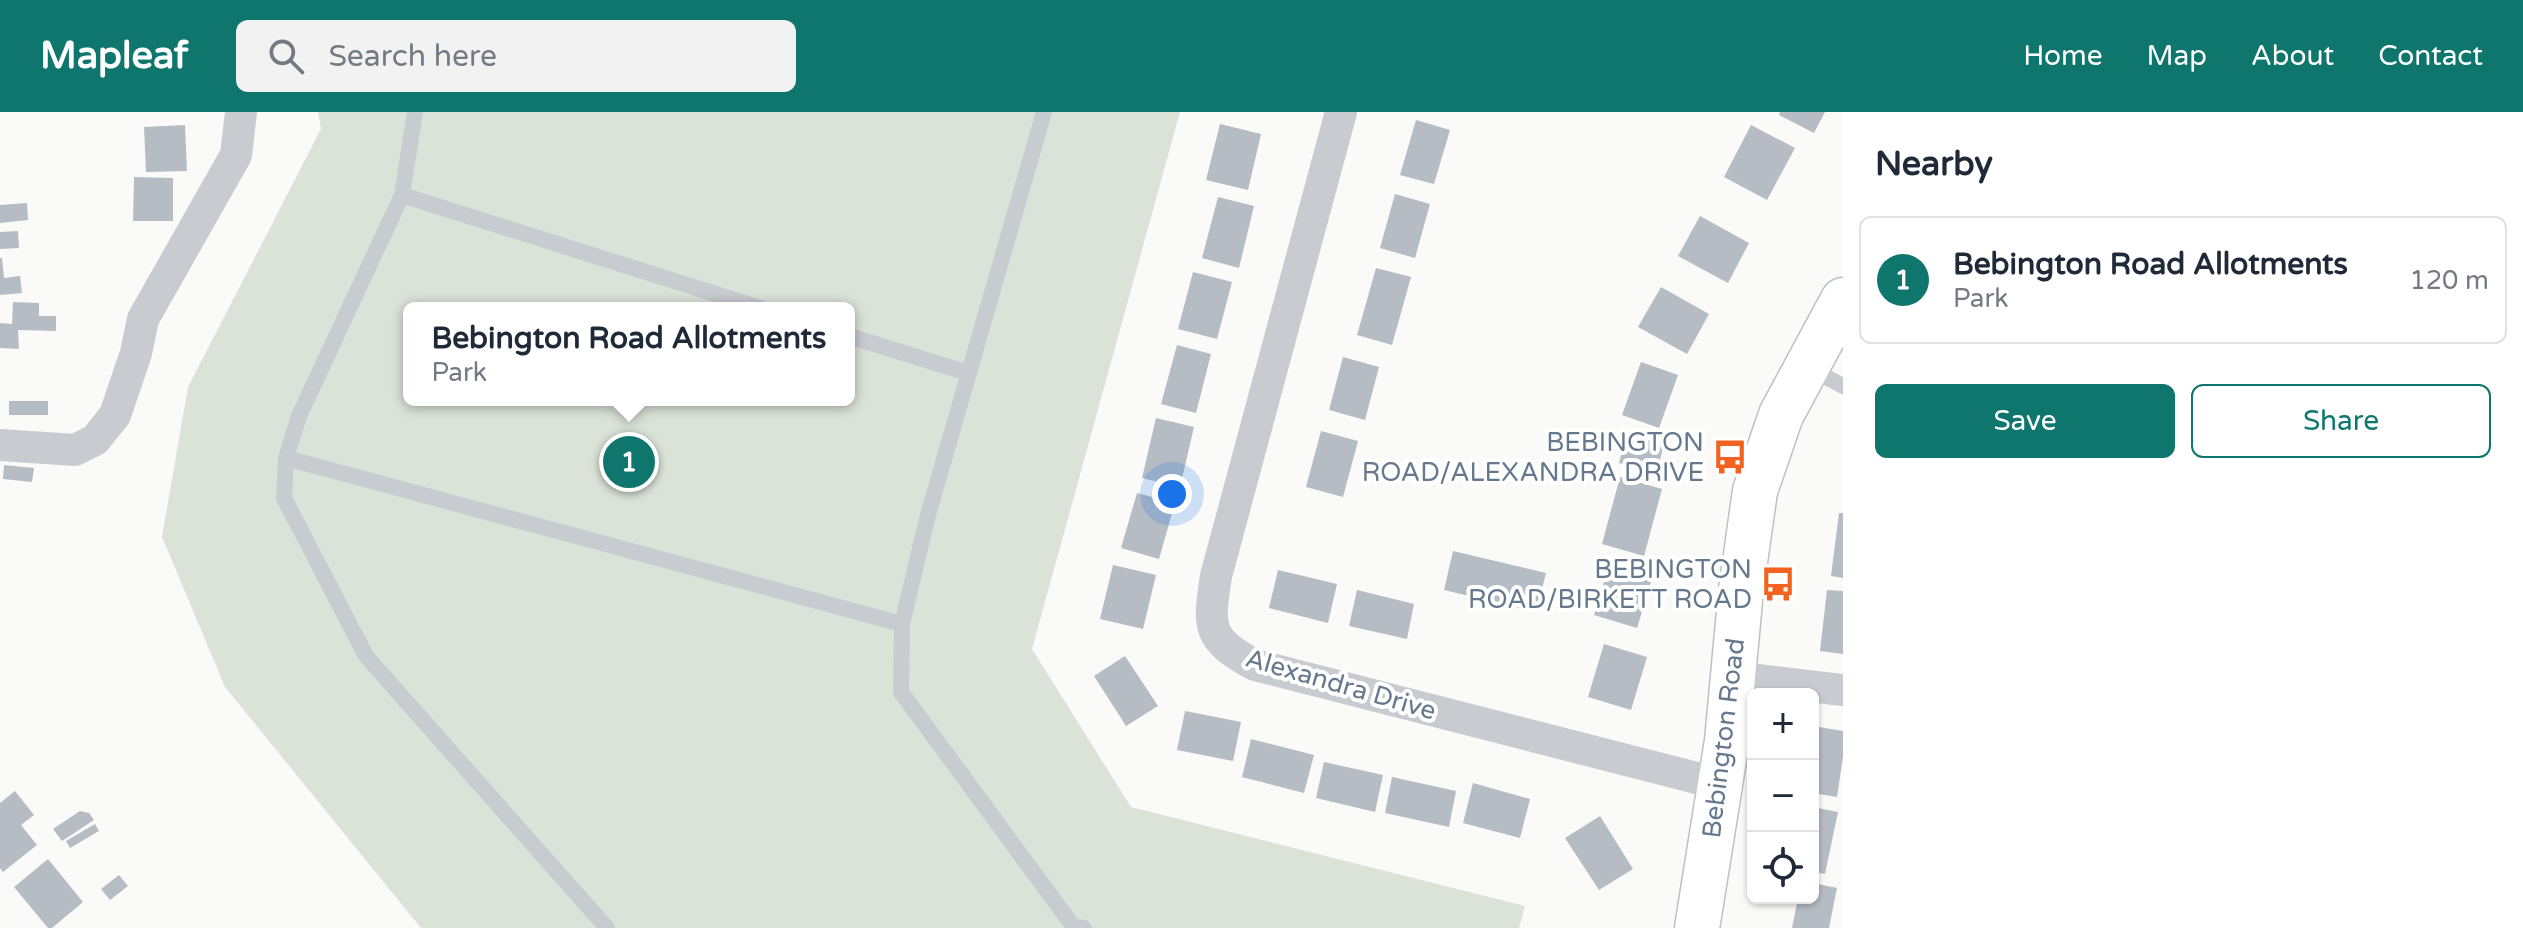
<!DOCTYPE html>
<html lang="en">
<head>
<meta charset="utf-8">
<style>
	:root { --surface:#fff; --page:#f2f2f3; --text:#1f2937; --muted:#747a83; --line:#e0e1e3; --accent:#0f766e }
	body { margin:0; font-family:"Varela Round",sans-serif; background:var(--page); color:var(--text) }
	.controls { position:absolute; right:24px; bottom:24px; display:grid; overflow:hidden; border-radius:12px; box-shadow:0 2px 6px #0004 }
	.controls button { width:72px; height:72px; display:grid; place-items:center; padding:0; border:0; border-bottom:2px solid var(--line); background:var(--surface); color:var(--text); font:40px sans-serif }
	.you { position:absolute; left:1172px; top:382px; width:28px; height:28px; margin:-20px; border:6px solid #fff; border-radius:50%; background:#1a73e8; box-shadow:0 0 0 12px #1a73e833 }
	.badge { display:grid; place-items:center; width:52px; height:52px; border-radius:50%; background:var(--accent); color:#fff; font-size:26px; font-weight:700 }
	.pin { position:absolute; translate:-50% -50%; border:4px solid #fff; box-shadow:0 2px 8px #0006 }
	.popup { position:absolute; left:403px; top:190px; width:452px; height:104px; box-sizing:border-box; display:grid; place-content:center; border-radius:12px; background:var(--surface); filter:drop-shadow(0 2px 6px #0005); font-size:26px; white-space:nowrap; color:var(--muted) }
	.popup b { font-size:30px; color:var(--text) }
	.popup::after { content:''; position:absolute; left:50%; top:100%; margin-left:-16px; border:16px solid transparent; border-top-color:var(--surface) }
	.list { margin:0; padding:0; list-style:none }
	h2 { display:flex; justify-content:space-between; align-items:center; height:104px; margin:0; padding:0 32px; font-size:34px }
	h2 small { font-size:26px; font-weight:400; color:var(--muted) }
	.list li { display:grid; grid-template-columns:52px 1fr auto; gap:24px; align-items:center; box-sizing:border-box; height:128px; margin:0 16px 16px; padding:0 16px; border:2px solid var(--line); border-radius:12px }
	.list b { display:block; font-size:30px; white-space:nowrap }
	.list p { margin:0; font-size:26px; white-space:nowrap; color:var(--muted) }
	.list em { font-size:26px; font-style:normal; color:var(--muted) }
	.actions { display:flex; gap:16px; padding:24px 32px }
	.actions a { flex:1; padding:18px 0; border:2px solid var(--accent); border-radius:12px; text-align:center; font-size:28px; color:var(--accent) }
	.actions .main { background:var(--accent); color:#fff }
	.icon { flex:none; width:44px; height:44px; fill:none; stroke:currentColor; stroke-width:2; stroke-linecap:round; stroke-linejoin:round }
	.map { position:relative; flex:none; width:1843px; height:816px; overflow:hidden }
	header { display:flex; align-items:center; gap:48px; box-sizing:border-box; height:112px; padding:0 40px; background:var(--accent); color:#fff }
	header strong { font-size:38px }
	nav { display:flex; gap:44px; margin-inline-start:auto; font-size:28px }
	.search { width:560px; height:72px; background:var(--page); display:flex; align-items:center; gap:20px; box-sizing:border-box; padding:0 28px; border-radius:12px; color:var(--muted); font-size:30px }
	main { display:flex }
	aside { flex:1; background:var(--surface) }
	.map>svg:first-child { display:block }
</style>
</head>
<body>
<header>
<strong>Mapleaf</strong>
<div class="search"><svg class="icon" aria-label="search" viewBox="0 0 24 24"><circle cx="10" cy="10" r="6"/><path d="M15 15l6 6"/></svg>Search here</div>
<nav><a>Home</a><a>Map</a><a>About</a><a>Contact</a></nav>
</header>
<main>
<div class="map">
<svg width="1843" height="816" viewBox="0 0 1843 816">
	<rect width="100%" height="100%" fill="#fafaf8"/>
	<path fill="#dbe3d8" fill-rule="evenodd" d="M318,0H1180L1032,537L1131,695L1525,794L1519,816H421L225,575L162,425L188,275L321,17ZM409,196H849V288H409Z"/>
	<path fill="#b5bcc3" d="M1780,0H1825L1814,21L1779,3Z
		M1416,8L1450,18L1434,72L1400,63Z
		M1220,12L1261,22L1248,78L1206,68Z
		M185,13L187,59L146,60L144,15Z
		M1751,13L1795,36L1767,88L1724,65Z
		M134,65L173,66V109H133Z
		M1395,82L1430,92L1415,146L1380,136Z
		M1218,85L1254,94L1239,156L1202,146Z
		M27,91L28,108L0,111V93Z
		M1700,104L1749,131L1728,171L1678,144Z
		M18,119L19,136L0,137V120Z
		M0,146H2L4,166L20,164L22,181L0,183Z
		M1376,156L1411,165L1392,233L1357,223Z
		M1193,160L1232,170L1217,227L1178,217Z
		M1661,175L1709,202L1687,242L1638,215Z
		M13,190L39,191V204H56V219L18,218L19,237L0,236V211L12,212Z
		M1177,233L1211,242L1196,301L1161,292Z
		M1343,245L1379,255L1365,308L1329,298Z
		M1641,250L1678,263L1659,316L1622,303Z
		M9,289H48V303H9Z
		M1156,306L1194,315L1180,375L1142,366Z
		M1321,319L1358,329L1343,385L1306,375Z
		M1626,323L1664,332L1657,360L1619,351Z
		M4,353L34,356L32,370L3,367Z
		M1620,365L1662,377L1644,444L1602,432Z
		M1137,381L1175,391L1159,447L1121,436Z
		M1839,401H1843V466L1831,464Z
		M1453,439L1546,461L1536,500L1444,478Z
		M1611,447L1654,460L1637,516L1594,503Z
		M1113,453L1156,463L1143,517L1100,507Z
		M1278,458L1337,472L1328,511L1269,496Z
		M1357,478L1414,492L1407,527L1349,514Z
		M1827,478L1843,479V542L1820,539Z
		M1604,532L1647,545L1631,598L1588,585Z
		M1125,544L1158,594L1126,614L1094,564Z
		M1185,599L1241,610L1233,649L1177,638Z
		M1813,614L1843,619V645L1837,685L1813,681Z
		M1251,627L1314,643L1304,681L1242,665Z
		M1324,650L1383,663L1375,700L1316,686Z
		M1392,665L1456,679L1449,715L1385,701Z
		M1473,671L1530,687L1520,726L1463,711Z
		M15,679L34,703L21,713L37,733L3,760L0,756V691Z
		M1813,695L1838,700L1825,762L1813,760Z
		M80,699L89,701L94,708L62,729L53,717Z
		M1600,704L1633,757L1599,778L1565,726Z
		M95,712L99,719L70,736L66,729Z
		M48,747L83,790L52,816H48L14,775Z
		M119,763L128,774L110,788L101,777Z
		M1813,771L1837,776L1829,816H1792L1798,786H1813Z"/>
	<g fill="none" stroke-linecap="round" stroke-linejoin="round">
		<g stroke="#bcc1c6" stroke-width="47">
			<path id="secondary" d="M1697,816L1727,629L1741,478L1755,379L1781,303L1843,188"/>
		</g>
		<path stroke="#c8cbd0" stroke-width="16" d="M1044,0L928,403L902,512L901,580L1073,814L1084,816
			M402,83L415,0
			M849,224L968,261
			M1809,256L1843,274
			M286,346L299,304L402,83L760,196
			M607,816L366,544L284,386L286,346L902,512"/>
		<path stroke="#c8cbd0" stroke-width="32" d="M1341,0L1216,464C1208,516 1207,527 1255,553L1720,672
			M0,333L75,338L95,328L115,303L136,241L143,207L236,43L241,0
			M1732,565L1843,578"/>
		<use href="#secondary" stroke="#fff" stroke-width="44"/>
	</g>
	<defs>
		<g id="bus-bare" transform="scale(2.76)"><path d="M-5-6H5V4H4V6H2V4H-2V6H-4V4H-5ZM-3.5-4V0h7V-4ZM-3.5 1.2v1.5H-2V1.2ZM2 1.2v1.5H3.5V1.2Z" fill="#f3631f" stroke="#fff" stroke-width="2.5" paint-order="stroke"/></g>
	</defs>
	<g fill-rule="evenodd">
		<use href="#bus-bare" x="1730" y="345"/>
		<use href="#bus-bare" x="1778" y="472"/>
	</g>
	<g text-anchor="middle" stroke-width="8" stroke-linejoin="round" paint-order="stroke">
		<g font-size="26" fill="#66788c" stroke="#fff" text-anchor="end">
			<text x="1704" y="339">BEBINGTON<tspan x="1704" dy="30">ROAD/ALEXANDRA DRIVE</tspan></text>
			<text x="1752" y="466">BEBINGTON<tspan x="1752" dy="30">ROAD/BIRKETT ROAD</tspan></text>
		</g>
		<g font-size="26" fill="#66788c" stroke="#fff">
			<text transform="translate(1341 572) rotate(16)" y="9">Alexandra Drive</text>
			<text transform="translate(1723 626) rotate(-83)" y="9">Bebington Road</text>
		</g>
	</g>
</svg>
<div class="controls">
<button>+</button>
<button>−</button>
<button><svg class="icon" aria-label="locate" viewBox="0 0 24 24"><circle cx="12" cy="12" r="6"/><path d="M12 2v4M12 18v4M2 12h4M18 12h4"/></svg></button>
</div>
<div class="you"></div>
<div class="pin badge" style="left:629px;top:350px">1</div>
<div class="popup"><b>Bebington Road Allotments</b>Park</div>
</div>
<aside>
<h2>Nearby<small></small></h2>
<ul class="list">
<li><span class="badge">1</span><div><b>Bebington Road Allotments</b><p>Park</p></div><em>120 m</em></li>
</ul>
<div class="actions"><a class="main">Save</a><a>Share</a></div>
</aside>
</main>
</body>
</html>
